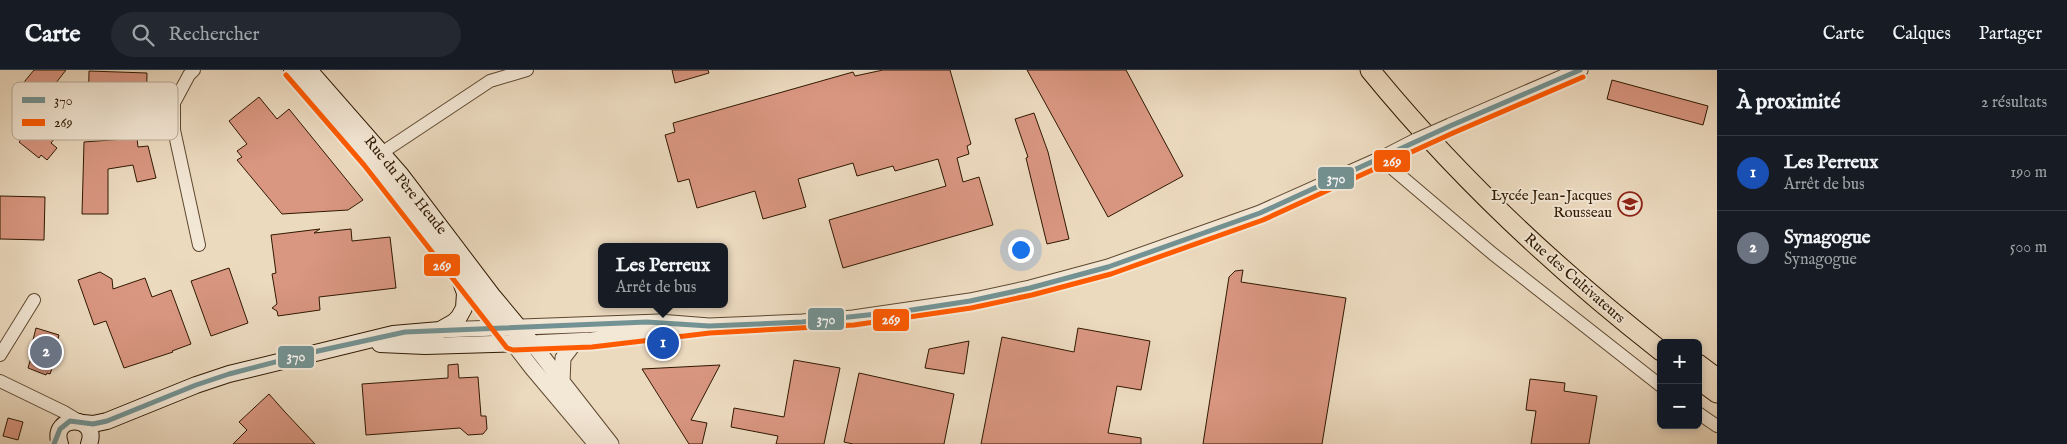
<!DOCTYPE html>
<html lang="fr">
<head>
<meta charset="utf-8">
<style>
	:root { --surface:#171b24; --page:#242831; --text:#f1f3f6; --muted:#9ea1a6; --line:#363941; --accent:#7c3aed }
	body { margin:0; font-family:"IM FELL English",serif; background:var(--page); color:var(--text) }
	.controls { position:absolute; right:15px; bottom:15px; display:grid; overflow:hidden; border-radius:8px; box-shadow:0 2px 8px #0003 }
	.controls button { width:45px; height:45px; display:grid; place-items:center; padding:0; border:0; border-bottom:1px solid var(--line); background:var(--surface); color:var(--text); font:25px sans-serif }
	.you { position:absolute; left:1020px; top:179px; width:18px; height:18px; margin:-12px; border:4px solid #fff; border-radius:50%; background:#1a73e8; box-shadow:0 0 0 8px #1a73e833 }
	.badge { display:grid; place-items:center; width:32px; height:32px; border-radius:50%; background:var(--accent); color:#fff; font-size:16px; font-weight:700 }
	.pin { position:absolute; translate:-50% -50%; border:2px solid #fff; box-shadow:0 1px 5px #0006 }
	.popup { position:absolute; left:598px; top:173px; width:130px; height:65px; box-sizing:border-box; display:grid; place-content:center; border-radius:8px; background:var(--surface); filter:drop-shadow(0 1px 4px #0005); font-size:16px; white-space:nowrap; color:var(--muted) }
	.popup b { font-size:19px; color:var(--text) }
	.popup::after { content:''; position:absolute; left:50%; top:100%; margin-left:-10px; border:10px solid transparent; border-top-color:var(--surface) }
	.list { margin:0; padding:0; list-style:none }
	h2 { display:flex; justify-content:space-between; align-items:center; height:65px; margin:0; padding:0 20px; font-size:21px }
	h2 small { font-size:16px; font-weight:400; color:var(--muted) }
	.list li { display:grid; grid-template-columns:32px 1fr auto; gap:15px; align-items:center; box-sizing:border-box; height:75px; padding:0 20px; border-top:1px solid var(--line) }
	.list b { display:block; font-size:19px; white-space:nowrap }
	.list p { margin:0; font-size:16px; white-space:nowrap; color:var(--muted) }
	.list em { font-size:16px; font-style:normal; color:var(--muted) }
	.icon { flex:none; width:28px; height:28px; fill:none; stroke:currentColor; stroke-width:2; stroke-linecap:round; stroke-linejoin:round }
	.map { position:relative; flex:none; width:1717px; height:374px; overflow:hidden }
	header { display:flex; align-items:center; gap:30px; box-sizing:border-box; height:70px; padding:0 25px; background:var(--surface); border-bottom:1px solid var(--line) }
	header strong { font-size:24px }
	nav { display:flex; gap:28px; margin-inline-start:auto; font-size:18px }
	.search { width:350px; height:45px; background:var(--page); display:flex; align-items:center; gap:12px; box-sizing:border-box; padding:0 18px; border-radius:28px; color:var(--muted); font-size:19px }
	main { display:flex }
	aside { flex:1; background:var(--surface) }
	.map>svg:first-child { display:block }
</style>
</head>
<body>
<header>
<strong>Carte</strong>
<div class="search"><svg class="icon" aria-label="search" viewBox="0 0 24 24"><circle cx="10" cy="10" r="6"/><path d="M15 15l6 6"/></svg>Rechercher</div>
<nav><a>Carte</a><a>Calques</a><a>Partager</a></nav>
</header>
<main>
<div class="map">
<svg width="1717" height="374" viewBox="0 0 1717 374">
	<rect width="100%" height="100%" fill="#ecdabf"/>
	<filter id="stains"><feTurbulence type="fractalNoise" baseFrequency=".004" numOctaves="4"/><feColorMatrix values="0 0 0 0 .2 0 0 0 0 .09 0 0 0 0 .02 0 0 0 .5 -.17"/></filter>
	<radialGradient id="worn" r=".72"><stop offset=".6" stop-color="#630" stop-opacity="0"/><stop offset="1" stop-color="#630" stop-opacity=".3"/></radialGradient>
	<path fill="#d99681" stroke="#2f1800" d="M34,0H66L52,18L59,24L49,35L69,51L51,73L57,78L47,90L41,85L39,88L19,72L46,38L20,17Z
		M672,0H708L709,3L675,13Z
		M883,0H950L971,74L967,76L969,84L957,88L963,112L979,107L993,155L843,198L829,150L946,116L938,89L895,101L893,96L857,106L853,93L798,109L806,137L763,149L755,121L697,138L689,109L678,112L665,65L675,62L673,53L853,2L855,6Z
		M1027,0H1126L1183,106L1108,147Z
		M89,1L147,3L146,47L88,45Z
		M1612,10L1708,36L1703,55L1607,29Z
		M259,27L277,49L289,39L363,130L348,140L282,144L237,90L242,87L237,81L247,74L229,51Z
		M1034,43L1048,82L1069,169L1047,174L1026,88L1028,87L1015,49Z
		M137,68L138,77L148,76L156,108L137,112L133,95L108,99V144H82L84,72Z
		M0,126L45,127L44,170L0,169Z
		M320,159L314,163L351,159L352,171L390,167L396,218L319,227L320,240L278,246L277,241L272,238L277,234L272,204L276,203L271,165Z
		M229,198L248,253L211,266L191,211Z
		M1243,200L1241,212L1346,228L1322,374H1203L1229,207L1235,201Z
		M100,202L112,209L113,219L145,208L152,227L171,220L191,274L172,281L173,282L124,298L106,251L94,255L78,210Z
		M36,258L59,265L56,276L61,278L58,287H56L50,304L47,303L46,305L28,298L36,271L33,270Z
		M1078,258L1150,271L1141,320L1117,316L1108,363L1141,368V374H981L1002,267L1074,282Z
		M969,271L964,304L925,298L929,279Z
		M794,290L840,298L824,374H776L778,366L731,357L734,338L784,347Z
		M458,294L459,308L478,307L481,346H486L487,359L483,364L468,365L460,358L366,365L362,314L448,308V295Z
		M720,295L691,350L707,353L702,374H689L642,299Z
		M859,303L954,324L944,374H853L844,372Z
		M1530,309L1565,313L1564,321L1597,326L1589,374H1531L1536,341L1526,340Z
		M269,324L285,342L315,374H233L247,360L239,352Z
		M8,348L23,352L18,370L3,366Z"/>
	<g fill="none" stroke-linecap="round" stroke-linejoin="round">
		<g stroke="#5e4830" stroke-width="14">
			<path id="minor" d="M194,0L189,5L174,33V60L199,175
				M374,88L490,11L527,0
				M1381,89L1493,184L1661,316
				M0,285L34,230
				M0,311L64,342L79,351
				M1698,343L1717,356"/>
		</g>
		<g stroke="#5e4830" stroke-width="17">
			<path id="tertiary" d="M1450,56L1580,0
				M461,206L532,298L596,374
				M440,260L659,252L709,256L802,252L853,248L970,231L1030,218L1108,197L1260,143L1381,89L1416,71
				M532,273L592,270L683,260
				M532,273L611,374
				M562,312L563,288L576,271"/>
		</g>
		<g stroke="#2f1800" stroke-width="18">
			<path id="secondary" d="M309,0L401,105L492,225L532,273
				M380,274L425,276L532,273
				M83,353L93,354L107,351L196,315L229,304L393,264L440,260L454,252L459,247L464,238L465,223L457,201L370,90L292,0
				M60,374C49,344 100,344 89,374"/>
		</g>
		<g stroke="#2f1800" stroke-width="21">
			<path id="primary" d="M1370,0C1455,104 1555,198 1661,281
				M1698,294L1717,308
				M1698,309L1717,323"/>
		</g>
		<use href="#minor" stroke="#f3e7d5" stroke-width="12"/>
		<use href="#tertiary" stroke="#f3e7d5" stroke-width="15"/>
		<use href="#secondary" stroke="#f3e7d5" stroke-width="16"/>
		<use href="#primary" stroke="#ecdabf" stroke-width="19"/>
		<g stroke="#5e4830" stroke-width="17" stroke-linecap="butt">
			<path id="tertiary-bridge" d="M1416,71L1450,56"/>
		</g>
		<use href="#tertiary-bridge" stroke="#f3e7d5" stroke-width="15"/>
		<g stroke="#f3e7d5" stroke-width="9">
			<path id="bus-1" d="M54,374L60,359L70,351L93,354L107,351L196,315L229,304L318,281L405,262L647,252L709,256L802,252L905,241L970,231L1030,218L1108,197L1260,143L1450,56L1580,0"/>
		</g>
		<g stroke="#f3e7d5" stroke-width="9">
			<path id="bus-2" d="M286,5L364,95L507,278L513,280L592,277L710,263L854,255L971,238L1032,225L1111,204L1263,150L1453,63L1583,7"/>
		</g>
		<use href="#bus-1" stroke="#739293" stroke-width="5"/>
		<use href="#bus-2" stroke="#ff5a00" stroke-width="5"/>
	</g>
	<defs>
		<g id="school-ring" transform="scale(1.25)"><circle r="9.5" fill="#f3e7d5" stroke="#8f2418" stroke-width="1.5"/><path d="M0-5L7-2L0 1L-7-2ZM-4 1L0 2.5L4 1V4Q0 6-4 4Z" fill="#8f2418"/></g>
	</defs>
	<g fill-rule="evenodd">
		<use href="#school-ring" x="1630" y="134"/>
	</g>
	<g text-anchor="middle" stroke-width="4" stroke-linejoin="round" paint-order="stroke">
		<g font-size="15" fill="#2f1800" stroke="#f3e7d5">
			<text transform="translate(406 115) rotate(51)" y="5">Rue du Père Heude</text>
			<text transform="translate(1575 208) rotate(41)" y="5">Rue des Cultivateurs</text>
		</g>
		<g font-size="15" fill="#2f1800" stroke="#f3e7d5" text-anchor="end">
			<text x="1612" y="130">Lycée Jean-Jacques<tspan x="1612" dy="17">Rousseau</tspan></text>
		</g>
	</g>
	<rect x="12" y="12" width="166" height="58" rx="8" fill="#f3e7d5" stroke="#b8a995" stroke-width="1"/>
	<rect x="22" y="27" width="23" height="6" fill="#739293"/>
	<rect x="22" y="49" width="23" height="7" fill="#ff5a00"/>
	<g font-size="14" fill="#2f1800">
		<text x="54" y="35">370</text>
		<text x="54" y="57">269</text>
	</g>
	<g stroke="#f3e7d5" stroke-width="2">
		<rect x="1373" y="79" width="38" height="24" rx="5" fill="#ff5a00"/>
		<rect x="1317" y="96" width="38" height="24" rx="5" fill="#739293"/>
		<rect x="423" y="183" width="38" height="24" rx="5" fill="#ff5a00"/>
		<rect x="807" y="237" width="38" height="24" rx="5" fill="#739293"/>
		<rect x="872" y="238" width="38" height="24" rx="5" fill="#ff5a00"/>
		<rect x="277" y="275" width="38" height="24" rx="5" fill="#739293"/>
	</g>
	<g font-size="14" text-anchor="middle" font-weight="bold" fill="#fff">
		<text x="1392" y="96">269</text>
		<text x="1336" y="113">370</text>
		<text x="442" y="200">269</text>
		<text x="826" y="254">370</text>
		<text x="891" y="254">269</text>
		<text x="296" y="291">370</text>
	</g>
	<rect width="100%" height="100%" filter="url(#stains)"/>
	<rect width="100%" height="100%" fill="url(#worn)"/>
</svg>
<div class="controls">
<button>+</button>
<button>−</button>
</div>
<div class="you"></div>
<div class="pin badge" style="left:663px;top:273px;background:#1a4fb4">1</div>
<div class="popup"><b>Les Perreux</b>Arrêt de bus</div>
<div class="pin badge" style="left:46px;top:282px;background:#6b7280">2</div>
</div>
<aside>
<h2>À proximité<small>2 résultats</small></h2>
<ul class="list">
<li><span class="badge" style="background:#1a4fb4">1</span><div><b>Les Perreux</b><p>Arrêt de bus</p></div><em>190 m</em></li>
<li><span class="badge" style="background:#6b7280">2</span><div><b>Synagogue</b><p>Synagogue</p></div><em>500 m</em></li>
</ul>
</aside>
</main>
</body>
</html>
